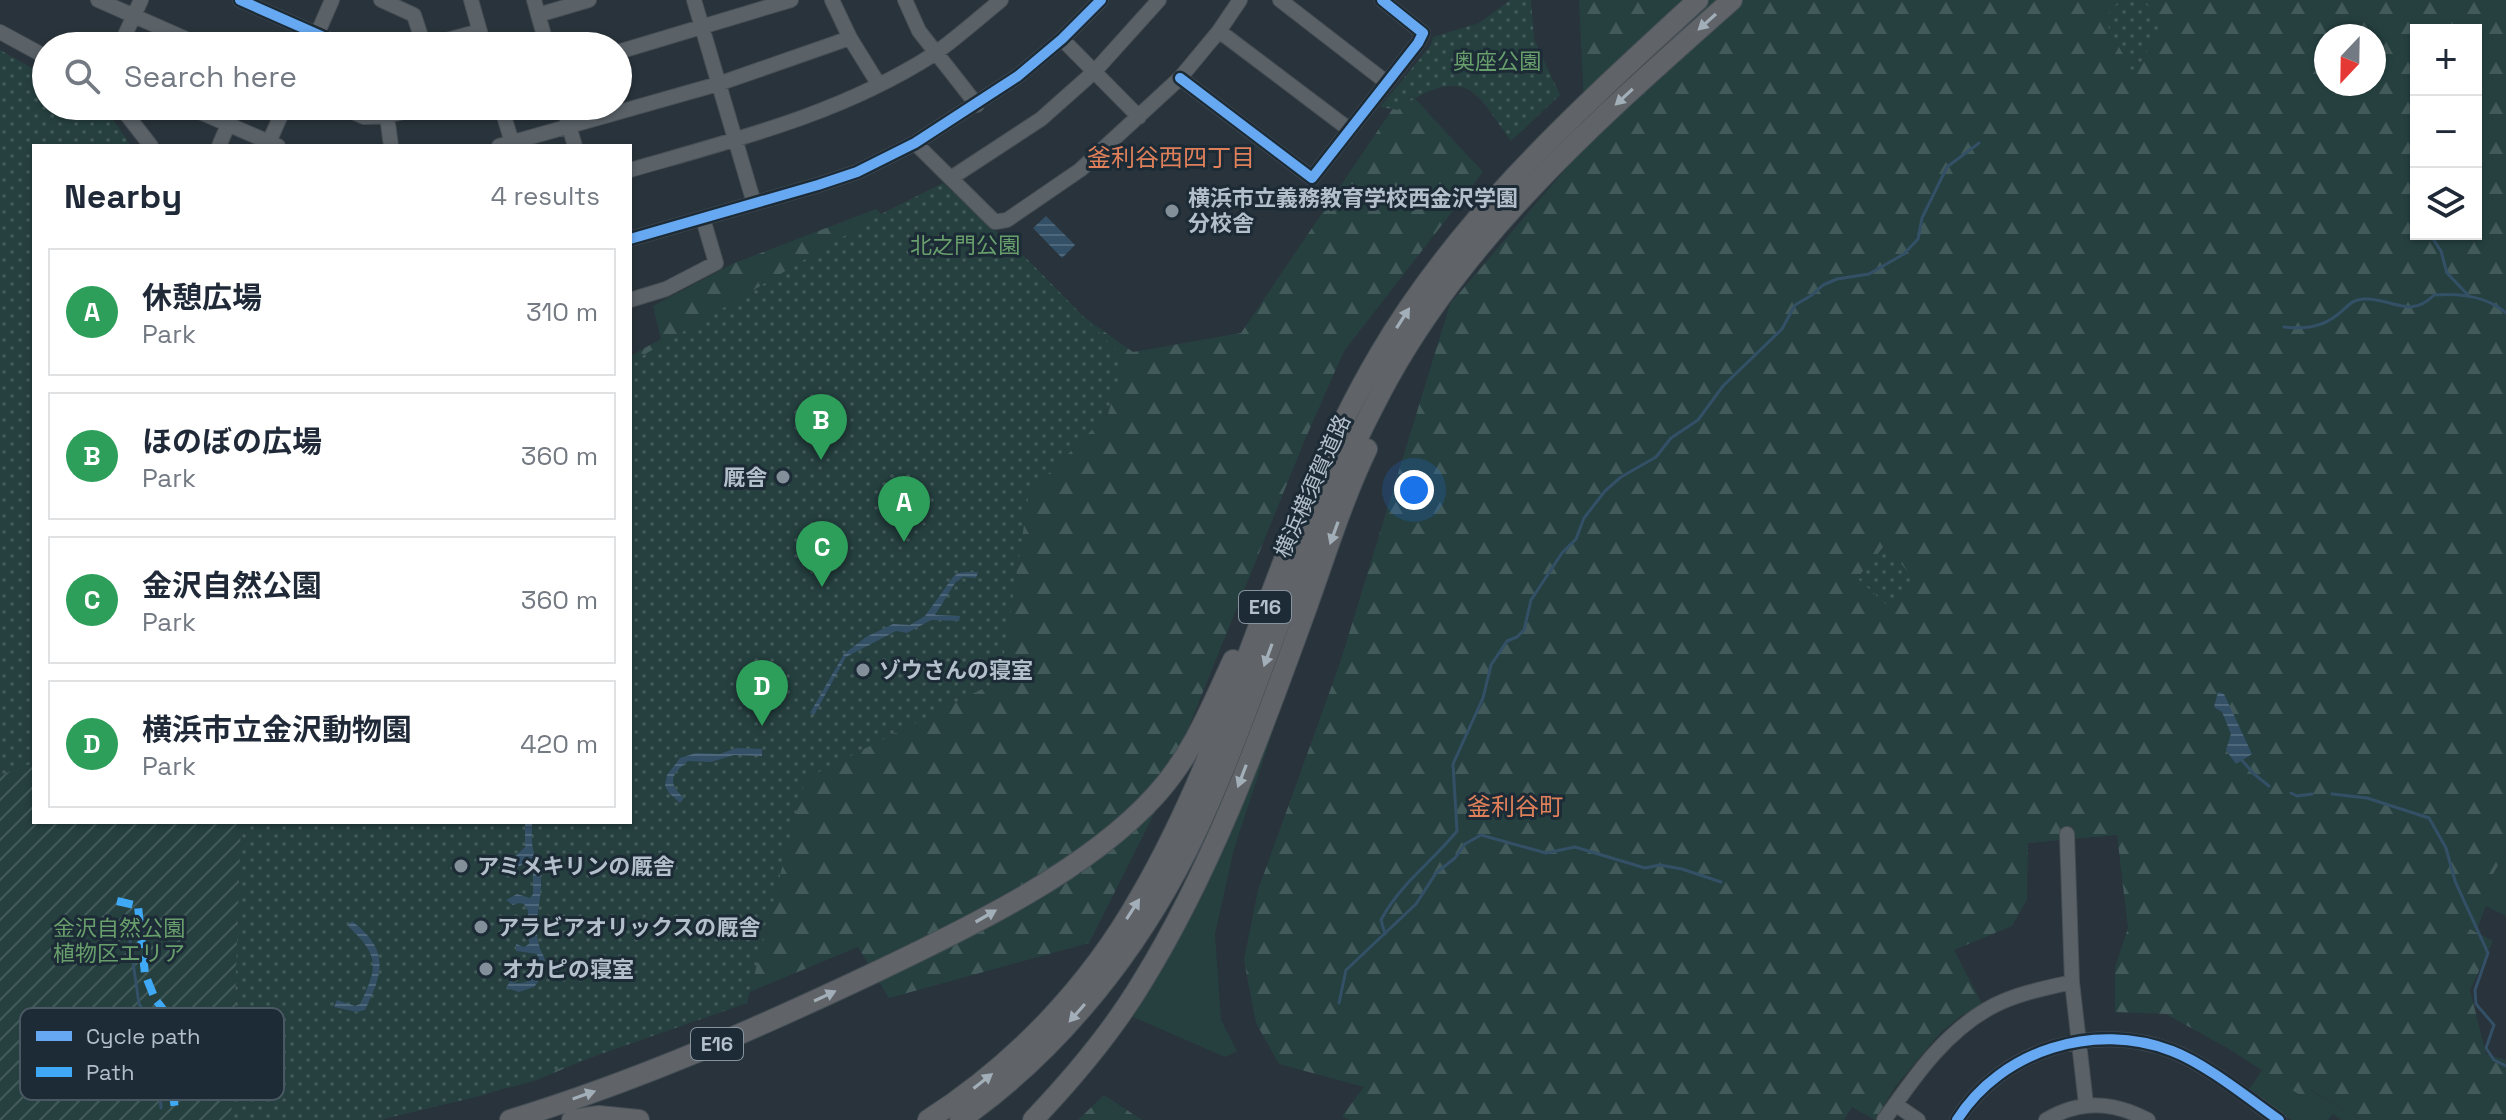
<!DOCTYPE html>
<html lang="en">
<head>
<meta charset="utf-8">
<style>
	:root { --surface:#fff; --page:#f2f2f3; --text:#1f2937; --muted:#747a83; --line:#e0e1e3; --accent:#1a73e8 }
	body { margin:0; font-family:"Space Grotesk","Noto Sans JP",sans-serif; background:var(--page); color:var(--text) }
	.controls { position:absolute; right:24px; top:24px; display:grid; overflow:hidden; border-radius:0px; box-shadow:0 2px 6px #0004 }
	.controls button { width:72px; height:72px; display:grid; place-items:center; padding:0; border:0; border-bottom:2px solid var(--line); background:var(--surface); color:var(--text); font:40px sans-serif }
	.compass { position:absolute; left:2314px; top:24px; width:72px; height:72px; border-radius:50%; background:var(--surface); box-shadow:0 2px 6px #0004; rotate:202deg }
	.you { position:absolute; left:1414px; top:490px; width:28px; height:28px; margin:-20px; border:6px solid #fff; border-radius:50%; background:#1a73e8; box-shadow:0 0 0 12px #1a73e833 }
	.badge { display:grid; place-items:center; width:52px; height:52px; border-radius:50%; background:var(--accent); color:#fff; font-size:26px; font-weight:700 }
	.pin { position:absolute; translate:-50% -66px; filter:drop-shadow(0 2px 4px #0008) }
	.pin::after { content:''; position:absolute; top:42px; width:28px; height:24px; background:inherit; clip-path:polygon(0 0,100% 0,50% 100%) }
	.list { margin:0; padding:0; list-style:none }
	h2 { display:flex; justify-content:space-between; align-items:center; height:104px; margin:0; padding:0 32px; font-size:34px }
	h2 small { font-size:26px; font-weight:400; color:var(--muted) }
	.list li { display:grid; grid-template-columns:52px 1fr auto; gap:24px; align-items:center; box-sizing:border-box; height:128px; margin:0 16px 16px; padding:0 16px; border:2px solid var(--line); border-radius:0px }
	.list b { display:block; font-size:30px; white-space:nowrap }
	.list p { margin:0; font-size:26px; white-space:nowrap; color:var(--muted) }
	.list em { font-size:26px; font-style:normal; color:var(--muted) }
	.icon { flex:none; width:44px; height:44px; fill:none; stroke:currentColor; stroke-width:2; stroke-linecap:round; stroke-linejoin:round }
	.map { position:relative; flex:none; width:2506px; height:1120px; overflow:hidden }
	.search { position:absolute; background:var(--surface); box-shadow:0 2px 6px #0004; left:32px; top:32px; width:600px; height:88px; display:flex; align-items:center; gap:20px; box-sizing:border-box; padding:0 28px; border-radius:44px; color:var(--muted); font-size:30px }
	.panel { position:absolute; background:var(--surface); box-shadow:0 2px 6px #0004; left:32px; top:144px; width:600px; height:680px; border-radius:0px }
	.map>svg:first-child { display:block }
</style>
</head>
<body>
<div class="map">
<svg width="2506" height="1120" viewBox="0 0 2506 1120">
	<defs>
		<pattern id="forest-firs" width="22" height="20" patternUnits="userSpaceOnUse" patternTransform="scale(2)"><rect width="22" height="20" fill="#264040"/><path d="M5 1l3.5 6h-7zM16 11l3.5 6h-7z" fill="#435a5a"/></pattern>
		<pattern id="park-dots" width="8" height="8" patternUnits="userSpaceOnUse" patternTransform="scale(2)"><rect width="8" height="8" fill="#264040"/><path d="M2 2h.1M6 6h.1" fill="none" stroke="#435a5a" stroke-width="1.8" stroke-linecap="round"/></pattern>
		<pattern id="garden-furrows" width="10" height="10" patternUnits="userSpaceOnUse" patternTransform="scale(2)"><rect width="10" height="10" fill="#264040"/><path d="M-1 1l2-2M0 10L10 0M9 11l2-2" fill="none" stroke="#435a5a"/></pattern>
		<pattern id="water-rules" width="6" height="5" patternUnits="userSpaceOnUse" patternTransform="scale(2)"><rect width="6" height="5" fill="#335066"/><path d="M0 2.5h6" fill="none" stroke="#4e677b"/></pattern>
	</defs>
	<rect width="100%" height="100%" fill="#29333b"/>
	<path fill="#264040" d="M1283,700L1234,849L1215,934L1221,1020L1237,1051L1225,1057L1133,1017L1190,919Z
		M2506,851V916L2486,906L2476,932L2464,926Z
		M2262,1070L2303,1097L2310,1090L2362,1120H2341L2333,1114L2328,1120H2291L2248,1091Z"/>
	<path fill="url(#forest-firs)" fill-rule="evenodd" d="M1579,0H2506V851L2464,926L2493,941L2470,990L2486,1054L2506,1060V1120H2362L2311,1090L2303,1097L2229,1049L2166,1014L2115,1012V967L2128,928L2117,835L2028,843L2027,900L2012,926L1954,950L1982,1004L1961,1016L1940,1033L1895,1087L1875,1120L1852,1107L1844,1120H1350L1342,1116L1364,1087L1279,1064L1256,1023L1244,960L1258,890L1340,663L1450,304L1586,145ZM2416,30H2476V234H2416ZM2326,36H2374V84H2326Z
		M1406,89L1483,172L1344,351L1303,444L1152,818L1089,943L889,998L858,947L534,1081L381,1120H0L630,822V356L661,339L653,306L732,264L876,209L977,308L1047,291L1133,352L1241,333Z
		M1104,1095L1142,1120H1078Z"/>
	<path fill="url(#park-dots)" d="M1510,0H1531L1534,39L1560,95L1511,141C1500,127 1483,96 1467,89C1444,79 1415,97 1398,110L1380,107L1431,45L1433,37L1479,23Z
		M2120,0H2145L2161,25L2134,75L2104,19Z
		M0,50L46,76V106H101L106,109L131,146H34V822H630V363L885,212L943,183L1031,263L1120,354L1123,364L1108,414L1029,493L1000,680L805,779L747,1003L484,1095L379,1120H0Z
		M1885,545L1916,581L1887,605L1857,578Z"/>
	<path fill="url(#garden-furrows)" d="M34,763V822H241L231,1120H0V775Z"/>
	<path fill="url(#water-rules)" d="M1046,216L1075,245L1062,258L1033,228Z
		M966,572H978L976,578L963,577L955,583L935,615L960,616L959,621L931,620L907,633L896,631L846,657L814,715L810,713L844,654L866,637L893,624L910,625L925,616L953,577L958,573Z
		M2218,692L2224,694L2252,754L2236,764L2226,750L2231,734L2222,712L2214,707Z
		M736,748L762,749V756L734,755L711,762L688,761C672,774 666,782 684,798L680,803L669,793L665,786L667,775L680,758L696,753L720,754Z
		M525,822H532C532,832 531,844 534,854C536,860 539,865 540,872C544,894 535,913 537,935C539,960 557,958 534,987L519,992L506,988L510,981C530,989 541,972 537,954L516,951V944L524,947L529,944L528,911L524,904L519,903L513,905L506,900L517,894L530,898L533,894V872L528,863H524L512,872L508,873L507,864L525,847Z
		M352,921C389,950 384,971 365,1010L357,1012L334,1007L337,1000L355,1006L360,1004C378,967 380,956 348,926Z"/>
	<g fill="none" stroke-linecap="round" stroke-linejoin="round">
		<path stroke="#335066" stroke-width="3" d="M2415,221H2416
			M2430,234L2441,251L2447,273L2469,296
			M2284,327C2303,329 2321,328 2337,315C2347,308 2350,300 2363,299C2390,297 2410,320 2434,295C2458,293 2487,296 2506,313
			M2240,758L2254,774L2269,786
			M2291,793L2297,796L2312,794
			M2332,794L2367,798L2429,818L2446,848L2455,881L2488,953L2475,990L2476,1004L2494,1025L2486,1048L2494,1060L2506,1066
			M123,926L130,941L139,1004L159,1031L157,1056L161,1108
			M1385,934L1381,920C1400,884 1432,862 1457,831L1453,764L1483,698L1491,665L1507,641L1517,637L1524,630L1531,600L1562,553L1576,539L1584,518L1605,491L1621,477L1656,457L1671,438L1698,420L1723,386L1782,329L1795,305L1812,295L1823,285L1837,279L1869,274L1904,254L1918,239L1922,218L1947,167L1979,143
			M1339,1003L1346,970L1416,904L1436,873L1455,858L1465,844L1481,835L1546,853L1575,847L1645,868L1660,865L1682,869L1721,882"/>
		<g stroke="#484f55" stroke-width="16">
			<path id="minor" d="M98,0L202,46
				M240,0L344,46
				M381,0L414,15L424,46
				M471,0L484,46
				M534,0L547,46
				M694,0L754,203
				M832,0L850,38L879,85
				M905,0L919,31L977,105
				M1280,0L1386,82
				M538,15L589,0
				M1219,31L1350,130
				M0,32L46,57
				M1062,39L1139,117
				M120,46L141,0
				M312,46L332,0
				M425,46L480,31
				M618,52L791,0
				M1180,78L1312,178L1418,43L1423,33L1382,0
				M120,106L151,146
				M186,106L278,146
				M339,106L364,117L387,116L427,106
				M501,106L513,146
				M563,106L575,146
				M387,116L391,146
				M269,142L285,106
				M915,143L995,222L1007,220L1080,170L1180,78L1219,31L1240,0
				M219,146L228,125
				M499,146L718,84L850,38
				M630,170C734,140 841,114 934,54C957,38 979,18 1001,0
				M951,178L1041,119L1095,71L1159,0
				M630,239L818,185L857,172L915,143L1018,76L1062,39L1101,0
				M630,300L666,289L716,263L703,219
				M2067,834L2072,982L2086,1104
				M1895,1104L1918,1120
				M1884,1120C1914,1077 1946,1030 1995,1005C2019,993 2046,988 2072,982
				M1957,1120C2001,1050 2095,1021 2172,1051C2206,1064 2248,1098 2279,1120
				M2046,1120C2080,1100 2112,1101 2148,1120"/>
		</g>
		<g stroke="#464f56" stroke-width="22">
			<path id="highway" d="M510,1120C638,1081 760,1027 880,970C970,927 1088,870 1155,796C1191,757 1211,708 1233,660
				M572,1120L599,1116L639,1120
				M928,1120C1015,1064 1090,986 1141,895C1240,724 1278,526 1379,355C1460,216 1581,108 1698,0
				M960,1120C1050,1057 1125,967 1177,870C1218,793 1247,709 1278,627C1310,542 1345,458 1388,379C1471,229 1606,112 1732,0
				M1033,1120C1073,1078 1112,1032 1142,982C1210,872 1256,747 1300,626C1322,567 1340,505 1367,449"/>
		</g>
		<use href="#minor" stroke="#5a6268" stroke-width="14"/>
		<use href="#highway" stroke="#606468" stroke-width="20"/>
		<path stroke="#3fa9f5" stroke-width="8" stroke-dasharray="16 8" stroke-linecap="butt" d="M117,901L138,906L145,974L155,999L173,1022L175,1031L167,1053L175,1109"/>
		<g stroke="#1c2b36" stroke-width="15">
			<path id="cycleway" d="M240,0L344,46
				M1180,78L1312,178L1418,43L1423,33L1382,0
				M630,239L818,185L857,172L915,143L1018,76L1062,39L1101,0
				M1957,1120C2001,1050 2095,1021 2172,1051C2206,1064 2248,1098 2279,1120"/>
		</g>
		<use href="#cycleway" stroke="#66a8f1" stroke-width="10"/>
	</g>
	<defs><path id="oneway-solid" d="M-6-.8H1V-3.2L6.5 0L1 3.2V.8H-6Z" transform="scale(2)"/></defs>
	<g fill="#a2aeb8">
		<use href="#oneway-solid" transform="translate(1707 22) rotate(138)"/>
		<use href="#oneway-solid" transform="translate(1624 97) rotate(137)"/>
		<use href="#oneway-solid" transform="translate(1403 318) rotate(-57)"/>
		<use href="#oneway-solid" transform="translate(1334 533) rotate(110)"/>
		<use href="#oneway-solid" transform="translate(1268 655) rotate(110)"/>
		<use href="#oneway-solid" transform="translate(1242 776) rotate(111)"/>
		<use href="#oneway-solid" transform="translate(1133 909) rotate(-57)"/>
		<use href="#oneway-solid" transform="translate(986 916) rotate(-30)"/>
		<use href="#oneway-solid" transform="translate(825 996) rotate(-25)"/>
		<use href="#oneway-solid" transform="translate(1077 1013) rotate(131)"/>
		<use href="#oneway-solid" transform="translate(983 1081) rotate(-38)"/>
		<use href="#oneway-solid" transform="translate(584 1095) rotate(-19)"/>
	</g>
	<g fill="#838f99" stroke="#1c2b36" stroke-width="3">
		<circle cx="1172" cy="211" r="8"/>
		<circle cx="783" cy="477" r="8"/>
		<circle cx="863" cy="670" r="8"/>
		<circle cx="461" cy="866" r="8"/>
		<circle cx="481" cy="927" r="8"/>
		<circle cx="486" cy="969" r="8"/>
	</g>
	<g text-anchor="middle" stroke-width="6" stroke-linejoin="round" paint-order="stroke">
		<g fill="#1c2b36" stroke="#86939f" stroke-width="2">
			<rect x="1239" y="591" width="52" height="32" rx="6"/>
			<rect x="691" y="1028" width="52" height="32" rx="6"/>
		</g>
		<g font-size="20" font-weight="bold" fill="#b3c0cc">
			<text x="1265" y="614">E16</text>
			<text x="717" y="1051">E16</text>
		</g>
		<g font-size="22" fill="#689f6c" stroke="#1c2b36">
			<text x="1497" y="69">奥座公園</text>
			<text x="965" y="253">北之門公園</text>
			<text x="119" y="936">金沢自然公園<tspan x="119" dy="25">植物区エリア</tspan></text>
		</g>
		<g font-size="22" font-weight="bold" fill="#b3c0cc" stroke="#1c2b36" text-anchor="start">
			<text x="1188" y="206">横浜市立義務教育学校西金沢学園<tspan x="1188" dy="25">分校舎</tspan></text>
			<text x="767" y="485" text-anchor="end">厩舎</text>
			<text x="879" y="678">ゾウさんの寝室</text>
			<text x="477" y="874">アミメキリンの厩舎</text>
			<text x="497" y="935">アラビアオリックスの厩舎</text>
			<text x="502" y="977">オカピの寝室</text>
		</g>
		<g font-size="22" fill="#b3c0cc" stroke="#1c2b36">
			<text transform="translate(1312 486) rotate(-66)" y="8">横浜横須賀道路</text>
		</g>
		<g font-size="24" fill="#df805b" stroke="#1c2b36">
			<text x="1171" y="166">釜利谷西四丁目</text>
			<text x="1515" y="815">釜利谷町</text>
		</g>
	</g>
	<rect x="20" y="1008" width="264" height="92" rx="12" fill="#1c2b36" stroke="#495863" stroke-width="2"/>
	<rect x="36" y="1031" width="36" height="10" fill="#66a8f1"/>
	<rect x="36" y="1067" width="36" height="10" fill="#3fa9f5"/>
	<g font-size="22" fill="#b3c0cc">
		<text x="86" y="1044">Cycle path</text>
		<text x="86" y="1080">Path</text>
	</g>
</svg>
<div class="controls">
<button>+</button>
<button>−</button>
<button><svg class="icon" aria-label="layers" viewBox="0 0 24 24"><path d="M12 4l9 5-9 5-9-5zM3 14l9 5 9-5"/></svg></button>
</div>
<svg class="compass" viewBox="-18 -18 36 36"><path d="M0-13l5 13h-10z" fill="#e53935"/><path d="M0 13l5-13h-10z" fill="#747a83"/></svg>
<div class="you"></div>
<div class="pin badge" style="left:904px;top:542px;background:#2e9e5b">A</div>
<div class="pin badge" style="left:821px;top:460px;background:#2e9e5b">B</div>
<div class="pin badge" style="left:822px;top:587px;background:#2e9e5b">C</div>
<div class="pin badge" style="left:762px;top:726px;background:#2e9e5b">D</div>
<div class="search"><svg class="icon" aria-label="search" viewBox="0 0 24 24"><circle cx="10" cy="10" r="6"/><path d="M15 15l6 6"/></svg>Search here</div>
<section class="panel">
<h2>Nearby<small>4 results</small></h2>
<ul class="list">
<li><span class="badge" style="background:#2e9e5b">A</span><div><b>休憩広場</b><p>Park</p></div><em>310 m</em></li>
<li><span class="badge" style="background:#2e9e5b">B</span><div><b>ほのぼの広場</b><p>Park</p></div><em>360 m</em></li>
<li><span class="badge" style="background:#2e9e5b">C</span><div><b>金沢自然公園</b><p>Park</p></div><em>360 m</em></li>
<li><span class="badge" style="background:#2e9e5b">D</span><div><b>横浜市立金沢動物園</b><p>Park</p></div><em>420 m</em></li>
</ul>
</section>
</div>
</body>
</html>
